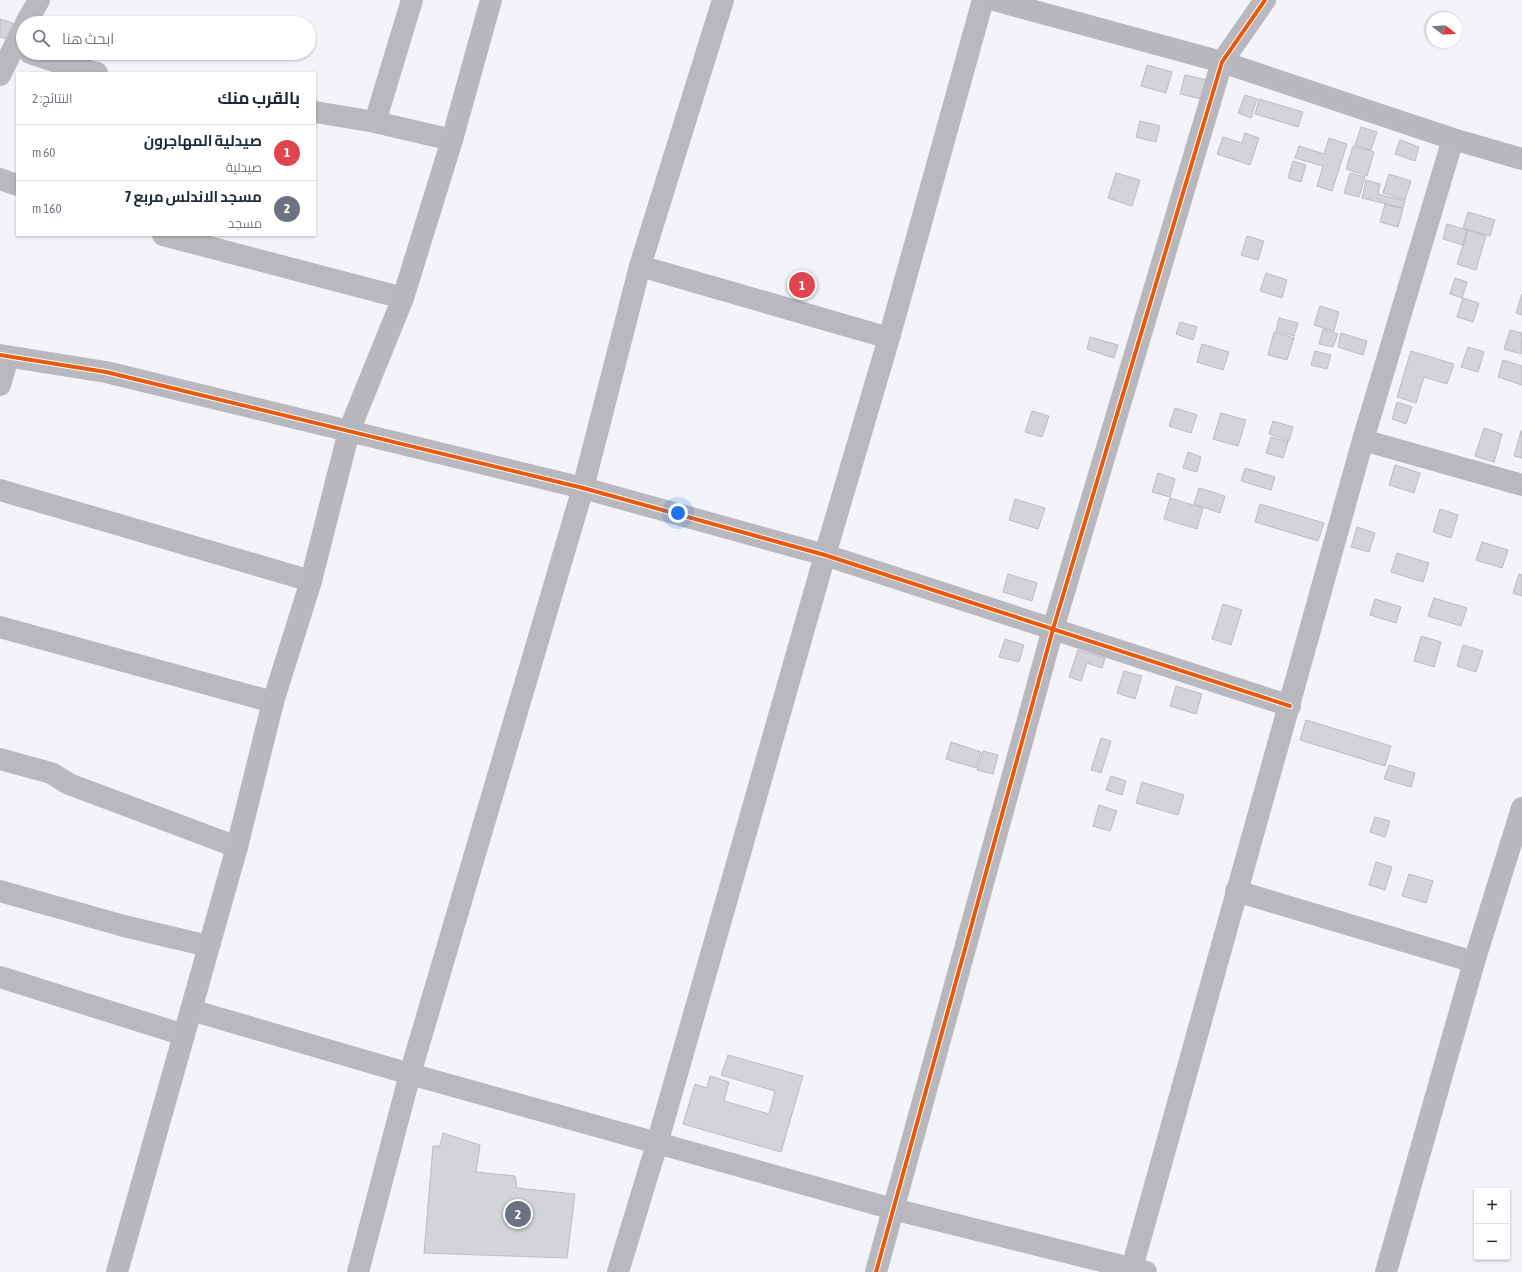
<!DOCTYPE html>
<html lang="ar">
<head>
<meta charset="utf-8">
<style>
	:root { --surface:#fff; --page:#f6f6f7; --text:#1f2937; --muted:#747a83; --line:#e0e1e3; --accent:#65666a }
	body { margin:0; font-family:"Asap Condensed",Cairo,sans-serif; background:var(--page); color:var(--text); direction:rtl }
	.controls { position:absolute; right:12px; bottom:12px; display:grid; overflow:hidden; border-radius:0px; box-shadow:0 1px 3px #0004 }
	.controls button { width:36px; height:36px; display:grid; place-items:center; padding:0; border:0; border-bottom:1px solid var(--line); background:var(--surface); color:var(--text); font:20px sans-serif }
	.compass { position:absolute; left:1426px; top:12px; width:36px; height:36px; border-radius:50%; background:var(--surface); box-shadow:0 1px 3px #0004; rotate:107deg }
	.you { position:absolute; left:678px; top:513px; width:14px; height:14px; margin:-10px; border:3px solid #fff; border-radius:50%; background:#1a73e8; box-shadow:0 0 0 6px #1a73e833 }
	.badge { display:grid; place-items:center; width:26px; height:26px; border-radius:50%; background:var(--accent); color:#fff; font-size:13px; font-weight:700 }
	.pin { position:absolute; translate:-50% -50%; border:2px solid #fff; box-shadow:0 1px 4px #0006 }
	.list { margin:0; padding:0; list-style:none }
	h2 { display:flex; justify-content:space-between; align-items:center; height:52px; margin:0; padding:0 16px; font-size:17px }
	h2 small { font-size:13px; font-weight:400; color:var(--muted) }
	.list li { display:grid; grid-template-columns:26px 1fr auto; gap:12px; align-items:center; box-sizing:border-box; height:56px; padding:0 16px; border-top:1px solid var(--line) }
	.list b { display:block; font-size:15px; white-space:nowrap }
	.list p { margin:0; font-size:13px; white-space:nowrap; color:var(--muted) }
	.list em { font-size:13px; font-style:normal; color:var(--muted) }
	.icon { flex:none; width:22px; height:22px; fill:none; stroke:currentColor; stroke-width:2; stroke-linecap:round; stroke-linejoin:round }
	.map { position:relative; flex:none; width:1522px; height:1272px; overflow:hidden; direction:ltr }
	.search { position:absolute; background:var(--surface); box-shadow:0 1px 3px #0004; left:16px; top:16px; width:300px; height:44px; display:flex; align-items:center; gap:10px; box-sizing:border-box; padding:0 14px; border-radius:22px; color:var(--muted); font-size:15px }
	.panel { position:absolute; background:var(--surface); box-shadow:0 1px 3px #0004; left:16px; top:72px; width:300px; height:164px; border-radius:0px; direction:rtl }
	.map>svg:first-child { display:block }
</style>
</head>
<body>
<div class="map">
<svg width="1522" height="1272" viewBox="0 0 1522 1272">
	<rect width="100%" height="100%" fill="#f3f4fa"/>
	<path fill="#d2d4d8" stroke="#babcc0" d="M0,19L15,24L10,40L0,37Z
		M1147,65L1172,72L1166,93L1141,86Z
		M1185,75L1207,80L1202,99L1180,94Z
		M1245,95L1257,99L1251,118L1238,113Z
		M1259,99L1303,112L1298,127L1255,114Z
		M1140,121L1160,126L1156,142L1136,137Z
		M1361,127L1377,132L1371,150L1355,145Z
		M1245,133L1259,138L1250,165L1217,154L1223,137L1242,143Z
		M1329,138L1347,144L1332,191L1317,186L1323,166L1295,158L1299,146L1324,154Z
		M1400,140L1419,147L1415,161L1395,154Z
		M1353,146L1374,152L1367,176L1346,169Z
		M1293,161L1306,165L1301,182L1288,178Z
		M1116,173L1140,180L1132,206L1108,198Z
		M1350,173L1365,177L1359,197L1344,193Z
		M1389,174L1411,181L1405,200L1383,193Z
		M1366,180L1380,184L1378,194L1405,201L1403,208L1362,198Z
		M1385,204L1403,209L1398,227L1380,222Z
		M1468,212L1495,220L1490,236L1463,228Z
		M1447,224L1467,230L1463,245L1443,239Z
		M1468,230L1486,236L1476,270L1457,264Z
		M1247,236L1264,241L1258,260L1241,255Z
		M1266,273L1287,280L1282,298L1260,291Z
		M1455,278L1467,282L1462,298L1450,294Z
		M1522,294V315L1516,313Z
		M1463,298L1479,303L1473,322L1457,317Z
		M1320,306L1339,312L1334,331L1314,325Z
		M1279,318L1298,323L1294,336L1276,331Z
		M1180,322L1197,327L1193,340L1176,334Z
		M1323,329L1338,334L1333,347L1319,344Z
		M1510,330L1522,333L1521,354L1504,349Z
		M1274,332L1294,338L1287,360L1268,355Z
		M1341,333L1367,341L1363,355L1338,347Z
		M1090,337L1118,345L1114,358L1087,349Z
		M1202,344L1229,352L1223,370L1197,362Z
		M1468,347L1484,352L1478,372L1461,367Z
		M1315,351L1331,355L1327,369L1311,365Z
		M1411,351L1454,364L1447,384L1424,377L1416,403L1397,397Z
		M1503,360L1522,366V385L1498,377Z
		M1397,402L1412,407L1406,424L1392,419Z
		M1175,408L1197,415L1191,433L1169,426Z
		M1032,411L1049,416L1042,437L1025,432Z
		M1221,413L1246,420L1238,446L1213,439Z
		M1273,421L1293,427L1289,441L1269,434Z
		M1484,428L1502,434L1494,462L1475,456Z
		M1521,431H1522V458L1514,456Z
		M1271,437L1288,442L1283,458L1266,453Z
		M1188,452L1201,457L1197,472L1183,468Z
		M1395,465L1420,473L1414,493L1389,485Z
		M1245,468L1275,477L1271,490L1241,481Z
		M1158,473L1175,479L1170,497L1152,492Z
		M1199,488L1225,496L1220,513L1194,504Z
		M1170,498L1203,508L1197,529L1164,519Z
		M1015,499L1045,508L1038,529L1009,520Z
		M1260,504L1324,523L1318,541L1255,522Z
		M1440,509L1458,515L1451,538L1433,532Z
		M1357,527L1375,533L1369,552L1351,547Z
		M1482,542L1508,550L1502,568L1476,560Z
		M1397,553L1429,563L1423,582L1391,572Z
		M1008,574L1037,583L1032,601L1003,592Z
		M1519,574L1522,575V596L1513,593Z
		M1434,598L1467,608L1461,626L1428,616Z
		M1375,599L1401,607L1396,623L1370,615Z
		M1223,604L1242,610L1231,645L1212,639Z
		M1421,636L1441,642L1434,667L1414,661Z
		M1005,639L1024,645L1019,662L999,657Z
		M1463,645L1483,651L1476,672L1457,666Z
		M1078,650L1105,658L1102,668L1087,663L1081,681L1069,677Z
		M1124,671L1142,676L1135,699L1117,693Z
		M1176,686L1202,694L1196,714L1170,706Z
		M1306,720L1391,746L1385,766L1300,740Z
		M1101,738L1111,741L1101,773L1091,770Z
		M951,742L981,752L976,768L946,759Z
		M983,751L998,755L993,774L977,770Z
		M1389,765L1415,773L1411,787L1384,779Z
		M1111,776L1126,781L1122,795L1106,790Z
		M1142,782L1184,795L1178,815L1136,803Z
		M1099,805L1117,811L1110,831L1093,826Z
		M1375,817L1390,821L1385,837L1370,832Z
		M1376,862L1392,867L1385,890L1369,885Z
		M1409,874L1433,881L1426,903L1402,896Z
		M728,1055L803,1076L781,1152L683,1124L695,1084L707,1088L710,1076L729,1082L724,1101L769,1114L775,1091L721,1075Z
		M443,1133L480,1145L476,1172L515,1176L517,1188L575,1194L567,1258L424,1253L433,1146H440Z"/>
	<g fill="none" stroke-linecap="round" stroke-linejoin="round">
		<path stroke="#b8b8be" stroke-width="22" d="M26,23L39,0
			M30,53L72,67L97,73
			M1222,62L1265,0
			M0,75L23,29
			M315,112L375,122L452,140
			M375,122L412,0
			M0,179L17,185
			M163,235L403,298
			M640,266L889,338
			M0,355L106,372L583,488L825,555L1290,706
			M0,385L8,357
			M1363,440L1522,485
			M0,490L311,581
			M0,627L273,702
			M0,759L51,773L69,784L237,847
			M0,891L124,926L208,946
			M1236,891L1474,962
			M0,977L184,1035
			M191,1010L410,1074L893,1209L1146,1272
			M1132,1268L1363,440L1453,139
			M358,1272L410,1074L583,488L640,266L723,0
			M618,1272L657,1144L825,555L889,338L983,0"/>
		<path stroke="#b8b7be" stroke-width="22" d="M994,0L1222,62L1453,139L1522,159
			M117,1272L237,847L273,702L311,581L349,431L403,298L452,140L491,0
			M876,1272L1053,629L1222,62
			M1386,1272L1474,962L1522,808"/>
		<g stroke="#fff" stroke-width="6">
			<path id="cycleway" d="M0,355L106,372L583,488L825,555L1290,706
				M876,1272L1053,629L1222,62L1265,0"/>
		</g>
		<use href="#cycleway" stroke="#e8590c" stroke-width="4"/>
	</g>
</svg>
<div class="controls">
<button>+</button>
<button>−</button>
</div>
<svg class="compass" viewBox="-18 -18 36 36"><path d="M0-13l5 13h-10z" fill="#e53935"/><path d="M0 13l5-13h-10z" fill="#747a83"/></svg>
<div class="you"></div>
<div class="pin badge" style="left:802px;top:285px;background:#e0444e">1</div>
<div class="pin badge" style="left:518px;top:1214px;background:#6b7280">2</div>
<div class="search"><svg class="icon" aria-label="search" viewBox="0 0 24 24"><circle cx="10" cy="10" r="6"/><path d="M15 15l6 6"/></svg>ابحث هنا</div>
<section class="panel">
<h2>بالقرب منك<small>النتائج: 2</small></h2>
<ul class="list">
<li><span class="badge" style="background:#e0444e">1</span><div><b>صيدلية المهاجرون</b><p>صيدلية</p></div><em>60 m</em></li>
<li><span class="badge" style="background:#6b7280">2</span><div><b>مسجد الاندلس مربع 7</b><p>مسجد</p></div><em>160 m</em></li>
</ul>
</section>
</div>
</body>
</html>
